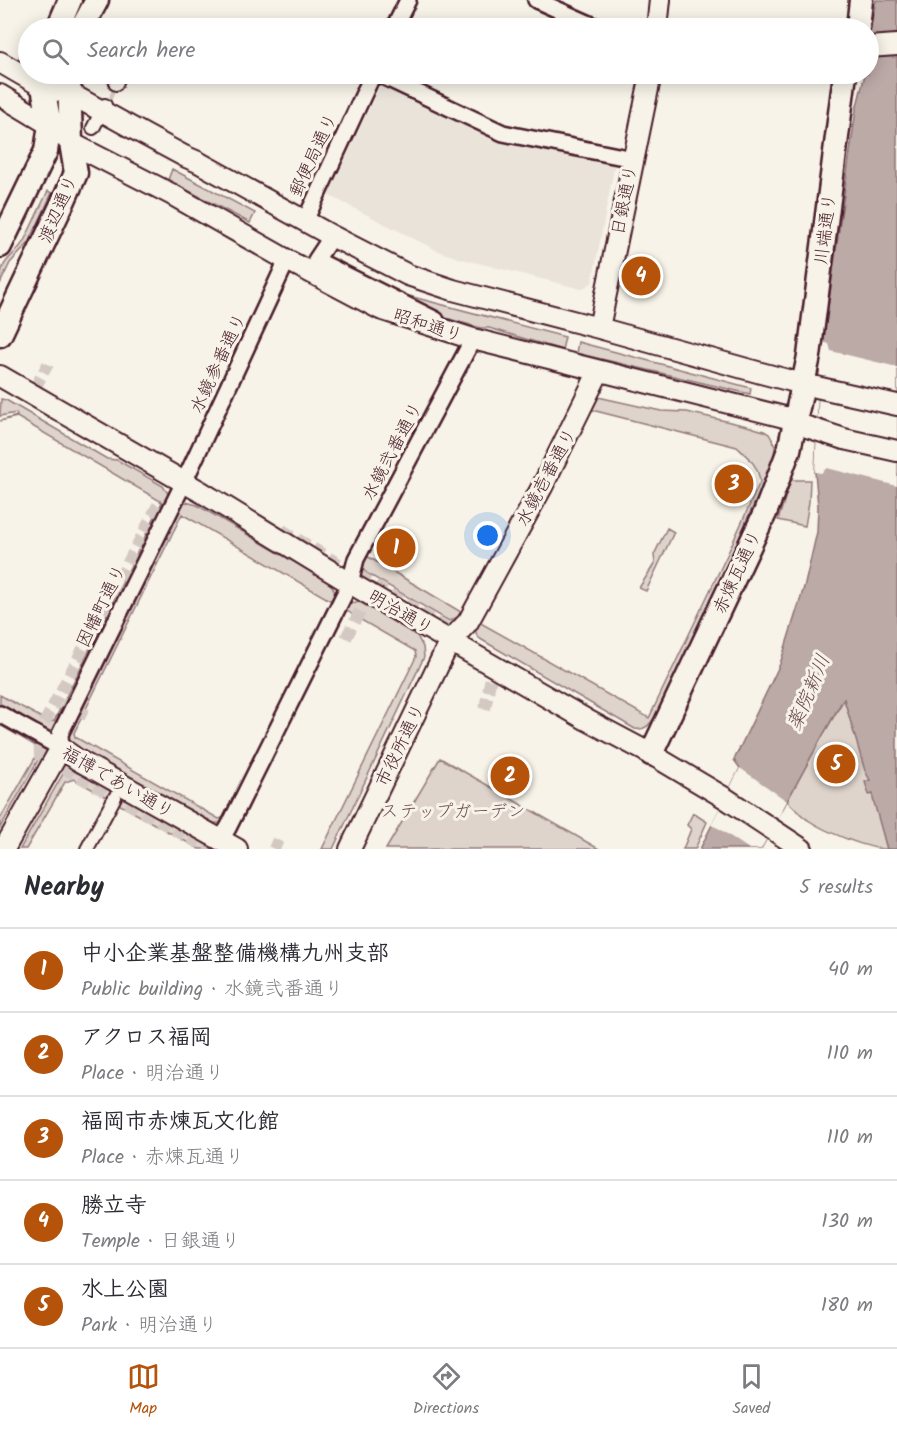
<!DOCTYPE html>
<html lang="en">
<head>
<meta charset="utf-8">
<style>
	:root { --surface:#fff; --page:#f7f7f7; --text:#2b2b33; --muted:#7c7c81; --line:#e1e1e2; --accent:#b45309 }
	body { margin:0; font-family:Kalam,"Klee One",sans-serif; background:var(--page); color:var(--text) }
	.you { position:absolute; left:488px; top:536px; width:21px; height:21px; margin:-15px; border:4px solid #fff; border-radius:50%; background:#1a73e8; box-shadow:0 0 0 9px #1a73e833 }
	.badge { display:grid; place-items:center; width:39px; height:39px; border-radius:50%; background:var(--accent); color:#fff; font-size:20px; font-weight:700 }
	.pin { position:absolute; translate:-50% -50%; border:3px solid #fff; box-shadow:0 2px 6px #0006 }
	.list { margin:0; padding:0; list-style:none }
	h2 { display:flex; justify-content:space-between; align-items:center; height:78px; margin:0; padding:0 24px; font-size:26px }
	h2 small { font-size:20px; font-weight:400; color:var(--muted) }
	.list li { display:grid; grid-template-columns:39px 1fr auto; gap:18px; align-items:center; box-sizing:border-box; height:84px; padding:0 24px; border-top:2px solid var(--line) }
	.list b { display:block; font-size:22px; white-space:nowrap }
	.list p { margin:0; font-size:20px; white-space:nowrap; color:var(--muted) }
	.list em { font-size:20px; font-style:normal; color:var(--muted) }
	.icon { flex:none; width:33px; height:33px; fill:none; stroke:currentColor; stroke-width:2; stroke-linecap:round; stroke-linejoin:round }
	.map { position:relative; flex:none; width:897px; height:849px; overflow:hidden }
	.search { position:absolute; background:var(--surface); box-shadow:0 3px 15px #0003; left:18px; right:18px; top:18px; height:66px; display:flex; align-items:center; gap:15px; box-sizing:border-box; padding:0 21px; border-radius:33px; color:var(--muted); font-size:22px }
	.sheet { height:498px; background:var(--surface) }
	nav { display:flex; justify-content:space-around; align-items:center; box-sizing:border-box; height:84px; border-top:2px solid var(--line); background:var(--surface); font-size:16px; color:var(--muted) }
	nav a { display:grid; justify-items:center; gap:3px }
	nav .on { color:var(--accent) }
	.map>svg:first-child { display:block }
</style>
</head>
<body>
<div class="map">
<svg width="897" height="849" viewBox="0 0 897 849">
	<rect width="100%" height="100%" fill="#f7f3e8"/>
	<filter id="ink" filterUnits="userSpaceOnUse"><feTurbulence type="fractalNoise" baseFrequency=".0167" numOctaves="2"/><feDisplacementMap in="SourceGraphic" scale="12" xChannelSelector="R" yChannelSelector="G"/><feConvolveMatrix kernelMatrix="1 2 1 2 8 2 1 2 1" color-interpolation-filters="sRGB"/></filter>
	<g filter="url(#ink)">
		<path fill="#eae3da" d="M386,85L494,138L615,163L592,283L581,289L458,258L438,251L328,195L379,88Z"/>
		<path fill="#ded4cc" stroke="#947a7c" stroke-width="1.5" d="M172,169L255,213L250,223L168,180Z
			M48,191L52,193L29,243L10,263L0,284C0,257 15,258 25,239C33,223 40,207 48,191Z
			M394,292L565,337L562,350L489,328H481L407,307Z
			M578,342L751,388L750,394L576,353Z
			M598,397L661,411L687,412L747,426L764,431L769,434L773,441L775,447L774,456L764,484L747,519L732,555L655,717C650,724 645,731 635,729L482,640C473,635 476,629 479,622L649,718L728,553L760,482C758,465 749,458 737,447L588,409L594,400Z
			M1,399L6,400L107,459L117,460L163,486L169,495L56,730L51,733L47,734L33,726L26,719L0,704V695L49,722L54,721L162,502L17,417L0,421L17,416L16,413L0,416Z
			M791,480H810L809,502L805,526L778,520Z
			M186,502L197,505L330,583C335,589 336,595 333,602L182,514L74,733L75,737L219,819L225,817L220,823H214L72,745L67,739L68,728L180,503Z
			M667,528L674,532L646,591L639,588L655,563L654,555Z
			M365,555L461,612L458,617L449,621L368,574C359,567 361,565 365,555Z
			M357,602H360L417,636L423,647L424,657L333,849H322L416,657L415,651L354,616L345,609L351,603Z
			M844,699L870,780L887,849C867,849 824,831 808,820C800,815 794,807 787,801L823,735Z
			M0,720L44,747L42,753L0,828V819L39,751L36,746L0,725Z
			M440,758L599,849H386Z
			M69,769L82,775L215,849H199L74,779L65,782L26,849H20L63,774Z
			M693,813L707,822L695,849H683L691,829L687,825Z"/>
		<path fill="#bcaaa7" stroke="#8e7275" stroke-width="1.5" d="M876,0H897V849H887L873,799V794L869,795L865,782L870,780L865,771L844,699L840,705L823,735L761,849H700L740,768L734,760L780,664L805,584L817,532L818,506L815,472L820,366L823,342L856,110L865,74H868L869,36Z"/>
		<path fill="#f7f3e8" d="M823,342L829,344L831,351L897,367V486L827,468L821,473L815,472L820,366Z
			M740,768L787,801L761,849H749L718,828L711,825Z"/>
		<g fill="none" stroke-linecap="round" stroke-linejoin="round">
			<path stroke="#d4c9c2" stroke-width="12" stroke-dasharray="12 6" stroke-linecap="butt" d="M16,58L28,71
				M101,74L117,82
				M46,91L64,111L93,128L81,153
				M110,95L113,96
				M35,388L48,364
				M158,505L39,733L40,755L210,849
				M282,530L460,636
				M346,638L372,588
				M62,703L87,715
				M485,709L494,660
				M274,849L278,840"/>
			<g stroke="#4a1f2b" stroke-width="16">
				<path id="pedestrian" d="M116,84L119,77
					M93,128L105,105
					M87,849L115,797"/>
			</g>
			<g stroke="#4a1f2b" stroke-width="20">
				<path id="minor" d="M536,0L599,28
					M394,28L408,0
					M378,74L503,133L633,159
					M305,221L373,74
					M332,236L316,260L436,320
					M0,714L61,748
					M61,748L60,734L184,482L287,260
					M220,840L228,828L350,583L356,559L473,339L465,335"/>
			</g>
			<g stroke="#4a1f2b" stroke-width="24">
				<path id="tertiary" d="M657,28L660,0
					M868,47L897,45
					M0,62L43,87L71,94L145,135L184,156L198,162L332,236L408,275L453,290L599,328L761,373L803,384L897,405
					M0,95L50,125L71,143L171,194L287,260L380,309L473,339L796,420L804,426L844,439L897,451
					M599,328L651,74
					M0,376L203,493L350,583L450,641L587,720L651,754L725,798L802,849
					M4,849L61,748L78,760L237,849
					M350,849L450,641L468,622L542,487L599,371"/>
			</g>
			<g stroke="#4a1f2b" stroke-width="27">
				<path id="secondary" d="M58,28L70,0
					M82,28L97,0
					M858,28L861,0
					M0,246L46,151L50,125L43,87L45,74
					M0,335L64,200L76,173L71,143L69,74
					M651,754L765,513L789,450L809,356L845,74"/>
			</g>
			<use href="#pedestrian" stroke="#f7f3e8" stroke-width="12"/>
			<use href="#minor" stroke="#f7f3e8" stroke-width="15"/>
			<use href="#tertiary" stroke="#f7f3e8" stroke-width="20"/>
			<use href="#secondary" stroke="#f7f3e8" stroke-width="22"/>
		</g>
	</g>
	<g text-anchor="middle" stroke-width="6" stroke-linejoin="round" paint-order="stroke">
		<g font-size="18" fill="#4a1f2b" stroke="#f7f3e8">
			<text transform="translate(313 155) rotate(-65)" y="6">郵便局通り</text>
			<text transform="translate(624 200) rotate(-79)" y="6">日銀通り</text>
			<text transform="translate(58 209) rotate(-67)" y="6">渡辺通り</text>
			<text transform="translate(825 229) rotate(-83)" y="6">川端通り</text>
			<text transform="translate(428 325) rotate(18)" y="6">昭和通り</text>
			<text transform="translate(218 363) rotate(-65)" y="6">水鏡参番通り</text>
			<text transform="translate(392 451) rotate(-62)" y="6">水鏡弐番通り</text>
			<text transform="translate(546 477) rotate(-62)" y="6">水鏡壱番通り</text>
			<text transform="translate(737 572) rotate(-65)" y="6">赤煉瓦通り</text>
			<text transform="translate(101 606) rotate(-64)" y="6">因幡町通り</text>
			<text transform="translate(401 612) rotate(30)" y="6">明治通り</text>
			<text transform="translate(400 745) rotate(-64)" y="6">市役所通り</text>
			<text transform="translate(118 782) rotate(30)" y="6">福博であい通り</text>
		</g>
		<g font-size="18" fill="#6f4c53" stroke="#f7f3e8">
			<text x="453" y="817">ステップガーデン</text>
		</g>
		<g font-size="20" font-style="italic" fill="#6c4950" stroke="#f7f3e8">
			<text transform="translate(808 692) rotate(-67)" y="7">薬院新川</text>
		</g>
	</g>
</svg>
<div class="you"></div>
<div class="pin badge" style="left:396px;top:548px">1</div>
<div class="pin badge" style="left:510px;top:776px">2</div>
<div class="pin badge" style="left:734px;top:484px">3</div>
<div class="pin badge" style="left:641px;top:276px">4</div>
<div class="pin badge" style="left:836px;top:764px">5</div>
<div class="search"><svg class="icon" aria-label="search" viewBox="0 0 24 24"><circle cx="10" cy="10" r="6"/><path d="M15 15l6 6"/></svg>Search here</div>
</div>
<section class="sheet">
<h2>Nearby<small>5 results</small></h2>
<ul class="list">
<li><span class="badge">1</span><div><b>中小企業基盤整備機構九州支部</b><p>Public building · 水鏡弐番通り</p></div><em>40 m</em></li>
<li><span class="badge">2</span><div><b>アクロス福岡</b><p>Place · 明治通り</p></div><em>110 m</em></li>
<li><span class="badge">3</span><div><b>福岡市赤煉瓦文化館</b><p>Place · 赤煉瓦通り</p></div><em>110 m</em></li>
<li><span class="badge">4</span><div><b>勝立寺</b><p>Temple · 日銀通り</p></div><em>130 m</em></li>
<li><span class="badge">5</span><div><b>水上公園</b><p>Park · 明治通り</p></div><em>180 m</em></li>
</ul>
</section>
<nav>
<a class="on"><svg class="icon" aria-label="map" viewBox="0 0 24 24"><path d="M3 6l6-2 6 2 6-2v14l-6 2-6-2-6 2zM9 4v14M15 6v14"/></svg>Map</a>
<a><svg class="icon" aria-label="directions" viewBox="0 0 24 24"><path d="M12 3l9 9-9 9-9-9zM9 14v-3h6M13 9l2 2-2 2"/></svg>Directions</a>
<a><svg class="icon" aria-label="saved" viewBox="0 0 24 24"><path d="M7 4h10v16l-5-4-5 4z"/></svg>Saved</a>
</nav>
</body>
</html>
